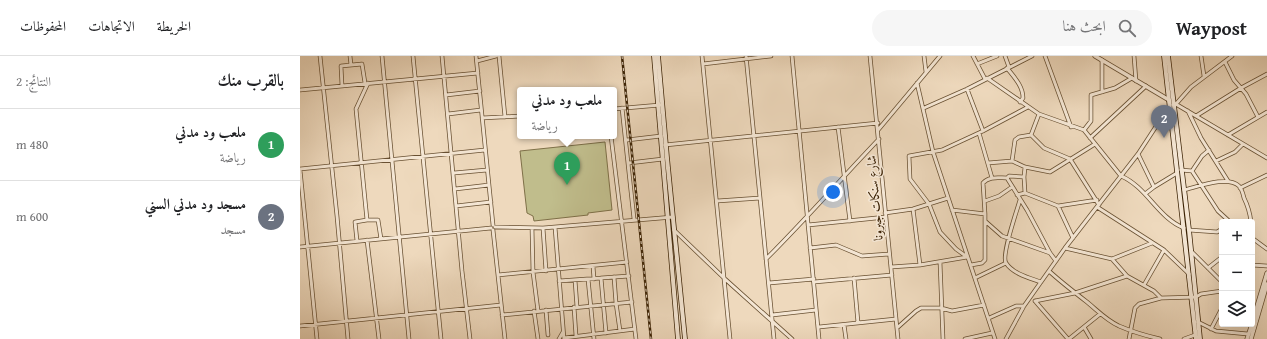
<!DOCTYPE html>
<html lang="ar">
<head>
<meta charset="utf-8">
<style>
	:root { --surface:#fff; --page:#f6f6f6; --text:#202124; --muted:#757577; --line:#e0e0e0; --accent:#0b8043 }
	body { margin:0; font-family:"Gentium Book Plus",Amiri,serif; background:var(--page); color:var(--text); direction:rtl }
	.controls { position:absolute; right:12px; bottom:12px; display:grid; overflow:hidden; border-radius:4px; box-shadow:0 4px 16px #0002 }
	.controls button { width:36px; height:36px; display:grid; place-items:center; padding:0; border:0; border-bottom:1px solid var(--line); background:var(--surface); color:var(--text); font:20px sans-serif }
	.you { position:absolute; left:533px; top:136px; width:14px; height:14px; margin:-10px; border:3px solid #fff; border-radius:50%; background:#1a73e8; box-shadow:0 0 0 6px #1a73e833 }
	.badge { display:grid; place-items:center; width:26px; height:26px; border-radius:50%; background:var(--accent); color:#fff; font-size:13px; font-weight:700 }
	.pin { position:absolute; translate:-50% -33px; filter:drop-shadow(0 1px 2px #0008) }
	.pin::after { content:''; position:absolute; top:21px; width:14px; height:12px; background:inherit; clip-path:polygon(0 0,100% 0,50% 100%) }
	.popup { position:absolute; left:217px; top:31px; width:100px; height:52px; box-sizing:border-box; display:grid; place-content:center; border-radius:4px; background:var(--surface); filter:drop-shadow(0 1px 3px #0005); font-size:13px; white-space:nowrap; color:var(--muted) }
	.popup b { font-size:15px; color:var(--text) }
	.popup::after { content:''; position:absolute; left:50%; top:100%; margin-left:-8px; border:8px solid transparent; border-top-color:var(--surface) }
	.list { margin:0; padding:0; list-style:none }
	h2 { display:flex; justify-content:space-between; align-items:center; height:52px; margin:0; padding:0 16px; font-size:17px }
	h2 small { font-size:13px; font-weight:400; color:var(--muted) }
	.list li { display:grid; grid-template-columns:26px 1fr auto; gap:12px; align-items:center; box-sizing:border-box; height:72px; padding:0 16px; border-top:1px solid var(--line) }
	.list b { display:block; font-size:15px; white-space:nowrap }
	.list p { margin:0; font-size:13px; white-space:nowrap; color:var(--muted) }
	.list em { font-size:13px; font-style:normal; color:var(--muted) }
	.icon { flex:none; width:22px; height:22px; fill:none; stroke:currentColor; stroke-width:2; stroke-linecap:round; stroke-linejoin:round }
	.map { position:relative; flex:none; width:967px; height:283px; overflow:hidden; direction:ltr }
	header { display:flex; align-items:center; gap:24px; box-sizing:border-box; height:56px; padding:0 20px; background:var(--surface); border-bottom:1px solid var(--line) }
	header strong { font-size:19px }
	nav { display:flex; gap:22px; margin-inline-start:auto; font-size:14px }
	.search { width:280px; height:36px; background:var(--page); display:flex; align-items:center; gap:10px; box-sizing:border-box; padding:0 14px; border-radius:22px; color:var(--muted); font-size:15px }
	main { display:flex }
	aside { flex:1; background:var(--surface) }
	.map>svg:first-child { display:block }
</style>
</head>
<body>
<header>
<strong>Waypost</strong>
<div class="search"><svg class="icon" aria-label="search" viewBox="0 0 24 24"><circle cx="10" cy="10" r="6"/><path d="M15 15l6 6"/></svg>ابحث هنا</div>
<nav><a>الخريطة</a><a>الاتجاهات</a><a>المحفوظات</a></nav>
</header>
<main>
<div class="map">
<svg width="967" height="283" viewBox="0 0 967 283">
	<rect width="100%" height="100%" fill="#eed9bd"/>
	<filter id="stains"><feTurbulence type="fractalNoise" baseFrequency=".005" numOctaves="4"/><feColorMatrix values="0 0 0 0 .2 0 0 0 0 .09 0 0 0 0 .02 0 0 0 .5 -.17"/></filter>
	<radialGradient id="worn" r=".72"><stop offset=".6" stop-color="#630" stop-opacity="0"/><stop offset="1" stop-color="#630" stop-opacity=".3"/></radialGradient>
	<path fill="#c0bd8c" stroke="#7e7048" d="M305,86L312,154L288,157V159L234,165L233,160L227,157L220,95Z"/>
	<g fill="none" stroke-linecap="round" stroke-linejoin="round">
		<g stroke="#685032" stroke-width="4.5">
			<path id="minor" d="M20,0L37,160L48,283
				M50,0L51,9
				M82,0L109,283
				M113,0L141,283
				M142,0L162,215L170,283
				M176,0L193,169
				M199,0L205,61
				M402,0L430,283
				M446,0L474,283
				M492,0L519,283
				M570,0L598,283
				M624,0L626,16
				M673,0L685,23
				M705,0L709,11
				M745,0L771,71
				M834,0L836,25
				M901,0L904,20
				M802,4V36
				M177,5L196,0
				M925,6L934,24L946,38L958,61
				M403,8L471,0
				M677,8L697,0
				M707,12C714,21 723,30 723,42L720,46
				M687,22L739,58L784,74L821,120C847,131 858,162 884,172
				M617,27L633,96L695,283
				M42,30L41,10L62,8L65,27
				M667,33L683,75
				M0,34L178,17
				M146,39L180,35
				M874,47L967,102
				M876,48L891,31L932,0
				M322,52L334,163
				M624,52L667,33L732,0
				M314,53L360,49
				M888,55L901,82L928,125
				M148,58L181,54
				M896,60L941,32L967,18
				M182,62L220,60
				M538,71L550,165
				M578,74L640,0
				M784,74L791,65V39L815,32L832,22
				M679,77L692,122
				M731,79L739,58
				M928,79L967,56
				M311,80L336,283
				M790,82L846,30
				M327,84L361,80
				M365,89L578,67
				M838,98L854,131
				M712,105L715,84L719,81L731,79L744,92L770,103L799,149
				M916,105L935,96L943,88
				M329,107L363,103
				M688,107L712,105L725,111L750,116L795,88
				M0,113L185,94
				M0,114L17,283
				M881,114L892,115L918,155L930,166
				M892,115L902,100L909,94
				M154,117L187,114
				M707,122L709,120L724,121
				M940,132L967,119
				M155,133L189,129
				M884,134C897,131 928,119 939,130C942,133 943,138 944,142C948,150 950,157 951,166
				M725,137L724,121L725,111
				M845,138L854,131L877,117
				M717,139L725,137L758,150L797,144
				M720,144C717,154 701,200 706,207C713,218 730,222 741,226
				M417,145L460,142
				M685,145L699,140L712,131
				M156,150L191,146
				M758,150L773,182
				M797,151L864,194L889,218
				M613,153L620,209
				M652,154L685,158
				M585,157L613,153L648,142
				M67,164L56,53L68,27
				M685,165L702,180L750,197L756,205
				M508,169L586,161
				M195,171L243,172L373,161
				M255,171L264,283
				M232,172L233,216L238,255
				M243,172L246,215
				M193,174L205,283
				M374,174L425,223L492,283
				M889,174L917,176L922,173
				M952,182L967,193
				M67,184L79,283
				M57,185L55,166L67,164H78L81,183
				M0,191L191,172
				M510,192L536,189L562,200L589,198
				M765,192L812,203L852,187
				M891,195L922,226
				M667,201L656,193L640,176L629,148L610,123L609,100L642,94L683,75L728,51
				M466,203C505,164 541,123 579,83
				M812,203L827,220L854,235L861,242
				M640,206L643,283
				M671,209L682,207L685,204V158L683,127C689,120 698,122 707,122L727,154L750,197
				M952,209L967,210
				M293,210L294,223
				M591,211L620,209L667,201
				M908,212L922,201
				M749,215C761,226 774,236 787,246C798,255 806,264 819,270C833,276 847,280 860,283
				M198,219L327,206
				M314,221L316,247L320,275
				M301,222L306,277
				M554,222L558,267
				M675,222L706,207
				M288,223L294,283
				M275,224L277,251
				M259,225L329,220
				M514,226L592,219
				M469,227L514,223
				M844,229L864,194
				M735,245L775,237L827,220
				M735,245L768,283
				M274,251L276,280
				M246,254L248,279
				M234,255L238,283
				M202,259L332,246
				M472,259L516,254
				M689,262L716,250H724
				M898,266L916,275L948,278
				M544,269L546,283
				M0,270L201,249
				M519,271L596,263
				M784,271L791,283
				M597,272L616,255L621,252H641L652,255L684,249
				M911,273L922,252
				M264,282L335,273
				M259,283L263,276
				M665,283L692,277
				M706,283L724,250L765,192L838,98L870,49
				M769,283L800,258
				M829,283L835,252L839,248L861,242L896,241L901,238L922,235
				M884,283L895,279"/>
		</g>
		<g stroke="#685032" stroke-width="5">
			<path id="tertiary" d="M795,0L869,44
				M952,267L967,217
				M947,283L952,268
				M951,283L967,228"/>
		</g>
		<g stroke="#3b2204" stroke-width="5.5">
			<path id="secondary" d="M354,0L378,283
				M358,0L367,102L385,283
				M864,0L896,283
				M868,0L889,174L900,283"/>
		</g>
		<use href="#minor" stroke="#f4e6d4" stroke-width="3"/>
		<use href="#tertiary" stroke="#f4e6d4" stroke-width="3.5"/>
		<use href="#secondary" stroke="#f4e6d4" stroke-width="4"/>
		<g stroke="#3b2204" stroke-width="2.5">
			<path id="rail" d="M322,0L351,283"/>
		</g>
		<use href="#rail" stroke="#f4e6d4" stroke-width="1" stroke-dasharray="3" stroke-linecap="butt"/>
	</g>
	<g text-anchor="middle" stroke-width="3" stroke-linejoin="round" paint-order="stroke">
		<g font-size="13" fill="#3b2204" stroke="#f4e6d4">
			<text transform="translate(574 142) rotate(-95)" y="5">شارع سنكات جبرونا</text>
		</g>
	</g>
	<rect width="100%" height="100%" filter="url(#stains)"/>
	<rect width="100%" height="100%" fill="url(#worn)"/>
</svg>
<div class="controls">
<button>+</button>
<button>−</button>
<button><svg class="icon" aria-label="layers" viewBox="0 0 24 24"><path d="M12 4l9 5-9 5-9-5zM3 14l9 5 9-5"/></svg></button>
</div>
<div class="you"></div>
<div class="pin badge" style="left:267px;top:129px;background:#2e9e5b">1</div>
<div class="popup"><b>ملعب ود مدني</b>رياضة</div>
<div class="pin badge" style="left:864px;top:82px;background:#6b7280">2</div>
</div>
<aside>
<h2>بالقرب منك<small>النتائج: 2</small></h2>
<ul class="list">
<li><span class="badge" style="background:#2e9e5b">1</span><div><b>ملعب ود مدني</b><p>رياضة</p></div><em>480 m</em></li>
<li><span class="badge" style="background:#6b7280">2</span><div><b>مسجد ود مدني السني</b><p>مسجد</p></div><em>600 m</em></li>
</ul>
</aside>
</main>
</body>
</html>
